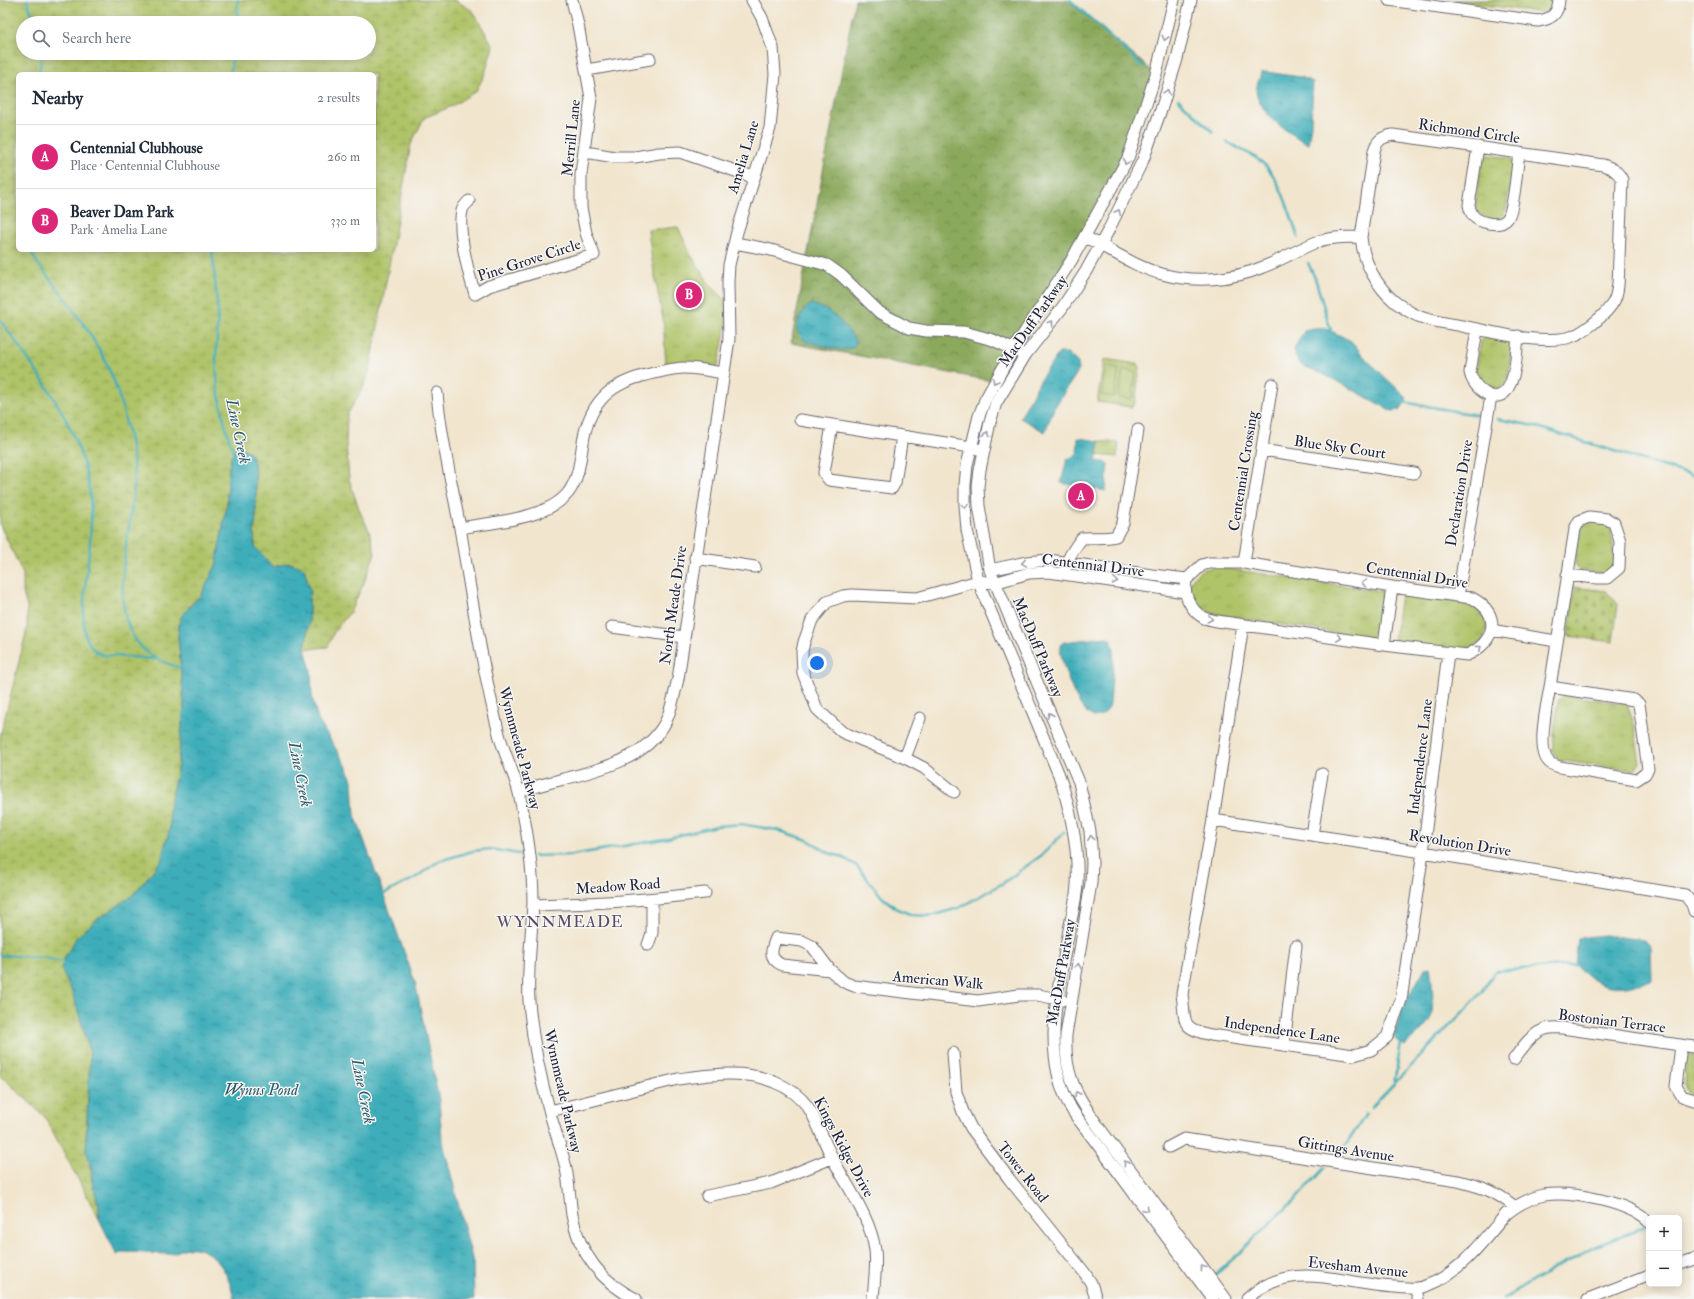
<!DOCTYPE html>
<html lang="en">
<head>
<meta charset="utf-8">
<style>
	:root { --surface:#fff; --page:#f2f2f3; --text:#1f2937; --muted:#747a83; --line:#e0e1e3; --accent:#db2777 }
	body { margin:0; font-family:"IM FELL Double Pica",serif; background:var(--page); color:var(--text) }
	.controls { position:absolute; right:12px; bottom:12px; display:grid; overflow:hidden; border-radius:6px; box-shadow:0 2px 10px #0003 }
	.controls button { width:36px; height:36px; display:grid; place-items:center; padding:0; border:0; border-bottom:1px solid var(--line); background:var(--surface); color:var(--text); font:20px sans-serif }
	.you { position:absolute; left:817px; top:663px; width:14px; height:14px; margin:-10px; border:3px solid #fff; border-radius:50%; background:#1a73e8; box-shadow:0 0 0 6px #1a73e833 }
	.badge { display:grid; place-items:center; width:26px; height:26px; border-radius:50%; background:var(--accent); color:#fff; font-size:13px; font-weight:700 }
	.pin { position:absolute; translate:-50% -50%; border:2px solid #fff; box-shadow:0 1px 4px #0006 }
	.list { margin:0; padding:0; list-style:none }
	h2 { display:flex; justify-content:space-between; align-items:center; height:52px; margin:0; padding:0 16px; font-size:17px }
	h2 small { font-size:13px; font-weight:400; color:var(--muted) }
	.list li { display:grid; grid-template-columns:26px 1fr auto; gap:12px; align-items:center; box-sizing:border-box; height:64px; padding:0 16px; border-top:1px solid var(--line) }
	.list b { display:block; font-size:15px; white-space:nowrap }
	.list p { margin:0; font-size:13px; white-space:nowrap; color:var(--muted) }
	.list em { font-size:13px; font-style:normal; color:var(--muted) }
	.icon { flex:none; width:22px; height:22px; fill:none; stroke:currentColor; stroke-width:2; stroke-linecap:round; stroke-linejoin:round }
	.map { position:relative; flex:none; width:1694px; height:1299px; overflow:hidden }
	.search { position:absolute; background:var(--surface); box-shadow:0 2px 10px #0003; left:16px; top:16px; width:360px; height:44px; display:flex; align-items:center; gap:10px; box-sizing:border-box; padding:0 14px; border-radius:22px; color:var(--muted); font-size:15px }
	.panel { position:absolute; background:var(--surface); box-shadow:0 2px 10px #0003; left:16px; top:72px; width:360px; height:180px; border-radius:6px }
	.map>svg:first-child { display:block }
</style>
</head>
<body>
<div class="map">
<svg width="1694" height="1299" viewBox="0 0 1694 1299">
	<defs>
		<pattern id="grass-tufts" width="24" height="20" patternUnits="userSpaceOnUse"><rect width="24" height="20" fill="#afc367"/><path d="M3 7l-1-3M5 7V3M7 7l1-3M15 17l-1-3M17 17v-4M19 17l1-3" fill="none" stroke="#96a75a"/></pattern>
		<pattern id="forest-crowns" width="20" height="18" patternUnits="userSpaceOnUse"><rect width="20" height="18" fill="#8ba95c"/><path d="M2 6a3 3 0 1 1 6 0M12 15a3 3 0 1 1 6 0" fill="none" stroke="#71894d"/></pattern>
		<pattern id="wetland-marsh" width="20" height="14" patternUnits="userSpaceOnUse"><rect width="20" height="14" fill="#afc367"/><path d="M1 5h8M5 5V1M11 12h8M15 12V8" fill="none" stroke="#96a75a"/></pattern>
		<pattern id="cemetery-stones" width="16" height="16" patternUnits="userSpaceOnUse"><rect width="16" height="16" fill="#afc367"/><path d="M2 7V4a2 2 0 0 1 4 0v3zM10 15v-3a2 2 0 0 1 4 0v3z" fill="#96a75a"/></pattern>
		<pattern id="water-ripples" width="26" height="14" patternUnits="userSpaceOnUse"><rect width="26" height="14" fill="#3dadb9"/><path d="M2 4q2-2 4 0t4 0M15 11q2-2 4 0t4 0" fill="none" stroke="#338c98"/></pattern>
	</defs>
	<rect width="100%" height="100%" fill="#f6f6f2"/>
	<filter id="ink" filterUnits="userSpaceOnUse"><feTurbulence type="fractalNoise" baseFrequency=".025" numOctaves="2"/><feDisplacementMap in="SourceGraphic" scale="8" xChannelSelector="R" yChannelSelector="G"/><feConvolveMatrix kernelMatrix="1 2 1 2 8 2 1 2 1" color-interpolation-filters="sRGB"/></filter>
	<filter id="wash" filterUnits="userSpaceOnUse"><feTurbulence type="fractalNoise" baseFrequency=".012" numOctaves="4" result="noise"/><feDisplacementMap in="SourceGraphic" scale="16" xChannelSelector="R" yChannelSelector="G"/><feGaussianBlur stdDeviation="0.9" result="paint"/><feColorMatrix in="noise" values="0 0 0 0 0 0 0 0 0 0 0 0 0 0 0 0 0 1.4 0 .05"/><feComposite in="paint" operator="in"/></filter>
	<g filter="url(#wash)">
		<rect width="100%" height="100%" fill="#f1e5cd"/>
		<path fill="url(#grass-tufts)" stroke="#687251" d="M1448,0H1553L1551,14Z
			M1488,155L1510,158L1513,165L1506,210C1498,225 1488,221 1477,212L1475,206L1482,158Z
			M678,227L690,253L710,285L726,300L727,323L718,366L692,364L666,367L663,320L652,261L648,230Z
			M1486,336L1508,339L1512,344L1508,379L1502,387L1493,390H1488L1475,377L1481,341Z
			M1104,359L1138,364L1140,367L1135,404L1132,407L1097,402Z
			M1099,441L1119,443L1117,457L1097,455Z
			M1590,520L1606,523L1611,527L1615,565L1605,574L1580,570L1575,564C1577,549 1576,529 1590,520Z
			M1215,567L1381,591L1386,594L1380,637L1376,639L1213,614L1193,602L1188,588C1195,572 1198,570 1215,567Z
			M1401,595L1455,602L1473,606L1483,614L1487,626L1483,642L1463,652L1394,642Z
			M1564,695L1627,704L1634,724L1640,763L1634,770L1613,768L1558,760L1552,750L1558,701Z
			M1693,1054H1694V1095L1689,1094L1684,1085L1686,1059Z"/>
		<path fill="url(#forest-crowns)" stroke="#56664c" d="M855,0H1067L1156,74L1128,158L992,381L791,343Z"/>
		<path fill="url(#wetland-marsh)" stroke="#687251" fill-rule="evenodd" d="M0,0H455L473,11L493,46L485,74L476,91L452,106L424,118L411,144L371,365L364,386L347,415L346,443L349,479L360,512L369,530L375,553L364,583L350,612L334,632L328,647L305,649L309,622V602L310,591L304,568L290,563L273,567L255,547L254,532L256,516V490L254,463L250,452L237,446L231,457L227,494V504L216,566L201,595L190,605L178,636L184,706L177,771L169,808L170,828L161,861L132,896L110,912L65,957L61,969L73,994L90,1053L86,1136L92,1182L99,1206V1219L45,1117L0,1075V737L27,629V607L23,593V574L0,525ZM23,23H369V53H23ZM18,74H374V250H18Z"/>
		<path fill="url(#cemetery-stones)" stroke="#687251" d="M1575,587L1606,591L1618,604L1613,642L1568,636Z"/>
		<path fill="#afc367" stroke="#687251" d="M1106,367L1119,369L1114,397L1101,395Z
			M1123,370L1136,372L1132,399L1118,397Z"/>
		<path fill="url(#water-ripples)" stroke="#30687a" d="M1266,72L1300,77L1313,82L1311,125L1308,144C1288,132 1261,117 1256,91C1256,86 1260,78 1261,73Z
			M811,304C830,308 847,326 856,342L853,348L842,350L806,342L797,331C798,318 801,312 811,304Z
			M1325,328L1351,341L1366,359L1407,398L1401,410L1392,411L1327,376L1299,364L1293,350L1305,330Z
			M1059,353H1068L1078,363L1079,370L1054,408L1045,432L1020,418L1042,377Z
			M1078,438L1099,441L1096,461L1108,463L1106,491L1061,483L1067,459L1077,455Z
			M238,446L250,452L254,463L256,490V516L254,532L255,547L273,567L290,563L304,568L310,591L309,602V622L305,649L311,670L312,697L318,720L346,765L353,783L355,815L415,982L439,1100L442,1139L473,1262L474,1299H234C230,1278 219,1253 195,1248C185,1246 177,1253 168,1254C153,1254 137,1252 121,1252L117,1255L99,1219V1206L92,1182V1171L86,1149L90,1053L73,994L61,969L65,957L76,938L96,920L132,896L161,861L170,828L169,808L177,771L184,706L178,636L179,623L182,615L201,595L216,566L227,504L228,472L231,457Z
			M1106,637L1111,639L1114,650L1110,705C1106,714 1102,716 1093,717C1091,715 1088,714 1086,712C1074,700 1060,661 1060,645L1064,642Z
			M1604,935L1645,940L1651,947L1652,981C1615,989 1604,992 1575,965L1578,938Z
			M1430,967C1432,977 1435,1010 1430,1019C1424,1030 1413,1038 1405,1046L1393,1037L1405,1003L1425,968Z"/>
		<g fill="none" stroke-linecap="round" stroke-linejoin="round">
			<path stroke="#3dadb9" stroke-width="2.5" d="M27,0L35,23
				M1070,0L1144,67
				M237,23L238,0
				M39,74L42,53
				M230,74L233,53
				M1178,99L1213,132
				M1227,142C1241,150 1260,157 1270,171C1283,188 1291,217 1298,237
				M30,250C37,265 48,276 58,289C82,321 107,355 118,393C126,421 134,451 134,479C134,533 97,623 155,658C162,662 172,665 181,668
				M212,250L218,312L216,360L218,390L225,425L234,455
				M1308,263L1315,278L1332,334
				M0,319C41,379 85,430 91,505C93,538 86,570 84,602C84,613 83,623 85,633C87,643 93,651 103,655L155,659
				M1403,402L1477,415
				M1498,419L1534,426L1694,476
				M534,856L572,855L664,839L717,826L741,824L777,830L808,840L829,853L840,856L856,865L882,897L896,908L912,915L930,916L959,908L1003,883L1042,855L1064,832
				M384,894L415,878L439,861L473,851L490,849L524,855
				M0,955L45,958L63,962
				M1394,1084L1401,1043
				M1372,1107L1482,992L1495,971L1575,965
				M1335,1156L1348,1142L1366,1114
				M1215,1276L1298,1197L1325,1167
				M1503,1299L1553,1269L1597,1246L1647,1225"/>
		</g>
	</g>
	<g filter="url(#ink)">
		<g fill="none" stroke-linecap="round" stroke-linejoin="round">
			<g stroke="#6a666e" stroke-width="13">
				<path id="minor" d="M1174,0L1156,74L1128,158L1071,261L1013,350L985,400L979,416L967,465L965,485V505L967,530L978,581L1059,775C1071,811 1079,847 1077,885C1076,900 1072,915 1069,930C1059,987 1040,1053 1071,1108C1076,1117 1083,1125 1089,1133L1213,1299
					M1191,0L1177,59L1161,110L1143,160L1108,231L1086,271L1062,308L1026,354L996,403L990,422L980,470L978,487L979,506L990,570L1079,782L1090,831L1092,863L1091,883L1066,1035C1064,1074 1076,1095 1098,1126L1226,1299
					M1389,0L1538,21C1552,19 1558,14 1559,0
					M587,70L650,59
					M1393,135L1603,165C1612,168 1618,171 1622,180C1621,206 1620,233 1619,259C1618,271 1620,289 1614,301C1607,314 1582,335 1567,338C1537,344 1493,332 1462,326C1448,323 1432,322 1418,316C1410,313 1402,307 1395,302C1376,286 1363,261 1361,237L1374,151C1377,140 1382,137 1393,135Z
					M1478,147L1469,205C1471,215 1474,219 1484,222C1491,224 1501,226 1507,219C1514,211 1517,166 1519,153
					M585,152L615,157H635L659,153L680,152L753,177
					M469,201C466,204 462,208 462,211C457,229 469,276 475,294L489,286L594,255L586,233L581,208V174L591,98L578,25L572,0
					M1085,237C1110,249 1135,267 1162,274C1194,283 1233,280 1263,267C1282,260 1300,248 1319,241C1332,237 1347,237 1361,237
					M735,243L767,249L827,265L841,275L879,312L909,328L926,331L964,332L993,340L1019,352
					M1477,330L1470,372C1472,388 1497,408 1508,388C1517,373 1516,353 1518,336
					M437,393C441,441 453,487 461,534C472,599 482,666 498,730C503,752 514,772 519,793C527,829 533,865 533,902C532,935 527,968 529,1001C532,1040 540,1077 550,1113C555,1132 562,1150 566,1168C569,1184 570,1200 572,1215C579,1253 602,1283 636,1299
					M800,420L832,425
					M902,436L895,483L892,488L829,480L824,473L832,425L971,447L978,449
					M1262,450L1414,473
					M460,528C491,522 546,520 568,493C581,476 580,453 585,432C595,394 618,381 654,373C664,371 674,368 684,368C697,368 710,371 723,373
					M695,558L755,567
					M1244,563L1272,384
					M1065,569C1067,558 1075,547 1082,538C1094,537 1105,539 1116,536L1123,523L1138,430
					M990,570L1027,562L1049,560L1152,575L1187,579L1202,565L1209,563H1244L1392,587L1472,598C1502,614 1496,642 1467,655L1384,645L1217,621C1213,620 1207,619 1204,618C1191,611 1181,592 1187,579
					M1458,596L1491,396
					M1243,625L1213,820L1182,994C1186,1022 1179,1028 1211,1035L1354,1055L1371,1050L1387,1037L1401,1000L1423,852L1448,653
					M612,627L683,637
					M1491,630L1556,641
					M1384,645L1392,587
					M1550,687C1547,704 1536,750 1549,762C1551,764 1556,766 1560,767L1636,780L1645,774L1648,769L1639,704L1634,700L1550,687L1575,529L1579,521L1589,517L1607,519L1614,523L1620,541L1619,568L1607,578H1597L1567,575
					M905,758L920,718
					M519,792C566,774 638,772 665,723C672,709 674,694 678,679L729,339L728,282L729,265L737,232L770,128L775,74L773,48L762,18L752,0
					M954,792L924,768L905,758L842,732L817,709L803,673L802,652L804,642L812,620L827,602L843,596L852,595L917,598L978,581L994,583L1029,573L1049,572L1185,592
					M1213,820L1423,852L1685,895L1692,904L1694,911
					M1312,835L1322,774
					M533,905C590,904 647,900 705,893
					M648,945L652,933V899
					M830,970L782,965C768,958 771,950 776,938L802,941L812,946L830,970L844,982L854,986L978,1001L1019,995H1038L1062,1000
					M1284,1044L1296,946
					M1681,1046L1676,1086L1682,1096L1694,1100
					M953,1053L956,1092L963,1112L971,1128L1010,1180L1084,1272L1091,1283L1096,1299
					M1514,1059C1522,1048 1533,1032 1546,1029C1551,1027 1557,1028 1562,1028L1694,1047
					M550,1111L678,1079C708,1075 745,1069 774,1082C787,1087 800,1096 808,1107C818,1122 823,1141 832,1157C847,1187 870,1216 875,1250C877,1266 874,1283 873,1299
					M1169,1147L1184,1139L1458,1181C1485,1188 1493,1190 1515,1207
					M707,1196L771,1183L832,1158
					M1679,1264L1694,1259
					M1416,1289L1418,1299
					M1247,1299C1291,1257 1342,1285 1395,1287C1407,1288 1417,1290 1428,1285C1459,1274 1486,1238 1506,1214C1517,1205 1530,1198 1544,1195C1571,1191 1629,1202 1649,1222
					M1588,1299L1649,1275"/>
			</g>
			<use href="#minor" stroke="#fff" stroke-width="11"/>
		</g>
		<defs><path id="oneway-chevron" d="M-2-3.5L2.5 0L-2 3.5" fill="none" stroke-width="1.6" stroke-linecap="round" stroke-linejoin="round"/></defs>
		<g stroke="#9c9ca7">
			<use href="#oneway-chevron" transform="translate(1165 38) rotate(104)"/>
			<use href="#oneway-chevron" transform="translate(1167 92) rotate(-73)"/>
			<use href="#oneway-chevron" transform="translate(1126 162) rotate(117)"/>
			<use href="#oneway-chevron" transform="translate(1118 212) rotate(-64)"/>
			<use href="#oneway-chevron" transform="translate(1051 323) rotate(-52)"/>
			<use href="#oneway-chevron" transform="translate(995 381) rotate(120)"/>
			<use href="#oneway-chevron" transform="translate(987 434) rotate(-79)"/>
			<use href="#oneway-chevron" transform="translate(965 506) rotate(87)"/>
			<use href="#oneway-chevron" transform="translate(1024 563) rotate(171)"/>
			<use href="#oneway-chevron" transform="translate(1115 581) rotate(9)"/>
			<use href="#oneway-chevron" transform="translate(1364 583) rotate(-171)"/>
			<use href="#oneway-chevron" transform="translate(1210 619) rotate(14)"/>
			<use href="#oneway-chevron" transform="translate(1339 638) rotate(8)"/>
			<use href="#oneway-chevron" transform="translate(1479 648) rotate(-37)"/>
			<use href="#oneway-chevron" transform="translate(1050 715) rotate(-113)"/>
			<use href="#oneway-chevron" transform="translate(1091 838) rotate(-96)"/>
			<use href="#oneway-chevron" transform="translate(1078 966) rotate(-79)"/>
			<use href="#oneway-chevron" transform="translate(1077 1094) rotate(-116)"/>
			<use href="#oneway-chevron" transform="translate(1126 1163) rotate(-127)"/>
			<use href="#oneway-chevron" transform="translate(1146 1209) rotate(53)"/>
			<use href="#oneway-chevron" transform="translate(1203 1268) rotate(-127)"/>
		</g>
	</g>
	<g text-anchor="middle" stroke-width="3" stroke-linejoin="round" paint-order="stroke">
		<g font-size="15" fill="#22223b" stroke="#f6f6f2">
			<text transform="translate(1469 131) rotate(8)" y="5">Richmond Circle</text>
			<text transform="translate(571 138) rotate(-84)" y="5">Merrill Lane</text>
			<text transform="translate(743 157) rotate(-73)" y="5">Amelia Lane</text>
			<text transform="translate(529 260) rotate(-18)" y="5">Pine Grove Circle</text>
			<text transform="translate(1033 321) rotate(-55)" y="5">MacDuff Parkway</text>
			<text transform="translate(1340 447) rotate(8)" y="5">Blue Sky Court</text>
			<text transform="translate(1243 471) rotate(-81)" y="5">Centennial Crossing</text>
			<text transform="translate(1459 493) rotate(-81)" y="5">Declaration Drive</text>
			<text transform="translate(1093 565) rotate(7)" y="5">Centennial Drive</text>
			<text transform="translate(1417 575) rotate(9)" y="5">Centennial Drive</text>
			<text transform="translate(673 605) rotate(-82)" y="5">North Meade Drive</text>
			<text transform="translate(1038 647) rotate(67)" y="5">MacDuff Parkway</text>
			<text transform="translate(520 748) rotate(75)" y="5">Wynnmeade Parkway</text>
			<text transform="translate(1420 757) rotate(-83)" y="5">Independence Lane</text>
			<text transform="translate(1460 843) rotate(9)" y="5">Revolution Drive</text>
			<text transform="translate(618 886) rotate(-4)" y="5">Meadow Road</text>
			<text transform="translate(1061 972) rotate(-80)" y="5">MacDuff Parkway</text>
			<text transform="translate(938 980) rotate(5)" y="5">American Walk</text>
			<text transform="translate(1612 1021) rotate(7)" y="5">Bostonian Terrace</text>
			<text transform="translate(1282 1030) rotate(8)" y="5">Independence Lane</text>
			<text transform="translate(563 1091) rotate(77)" y="5">Wynnmeade Parkway</text>
			<text transform="translate(844 1147) rotate(62)" y="5">Kings Ridge Drive</text>
			<text transform="translate(1346 1149) rotate(9)" y="5">Gittings Avenue</text>
			<text transform="translate(1023 1172) rotate(52)" y="5">Tower Road</text>
			<text transform="translate(1358 1267) rotate(6)" y="5">Evesham Avenue</text>
		</g>
		<g font-size="16" font-style="italic" fill="#2d5a6d" stroke="#f6f6f2">
			<text transform="translate(239 431) rotate(78)" y="6">Line Creek</text>
			<text transform="translate(301 774) rotate(79)" y="6">Line Creek</text>
			<text x="261" y="1095">Wynns Pond</text>
			<text transform="translate(364 1091) rotate(79)" y="6">Line Creek</text>
		</g>
		<g font-size="16" letter-spacing="1" fill="#5c4967" stroke="#f6f6f2">
			<text x="560" y="927">WYNNMEADE</text>
		</g>
	</g>
</svg>
<div class="controls">
<button>+</button>
<button>−</button>
</div>
<div class="you"></div>
<div class="pin badge" style="left:1081px;top:496px">A</div>
<div class="pin badge" style="left:689px;top:295px">B</div>
<div class="search"><svg class="icon" aria-label="search" viewBox="0 0 24 24"><circle cx="10" cy="10" r="6"/><path d="M15 15l6 6"/></svg>Search here</div>
<section class="panel">
<h2>Nearby<small>2 results</small></h2>
<ul class="list">
<li><span class="badge">A</span><div><b>Centennial Clubhouse</b><p>Place · Centennial Clubhouse</p></div><em>260 m</em></li>
<li><span class="badge">B</span><div><b>Beaver Dam Park</b><p>Park · Amelia Lane</p></div><em>330 m</em></li>
</ul>
</section>
</div>
</body>
</html>
